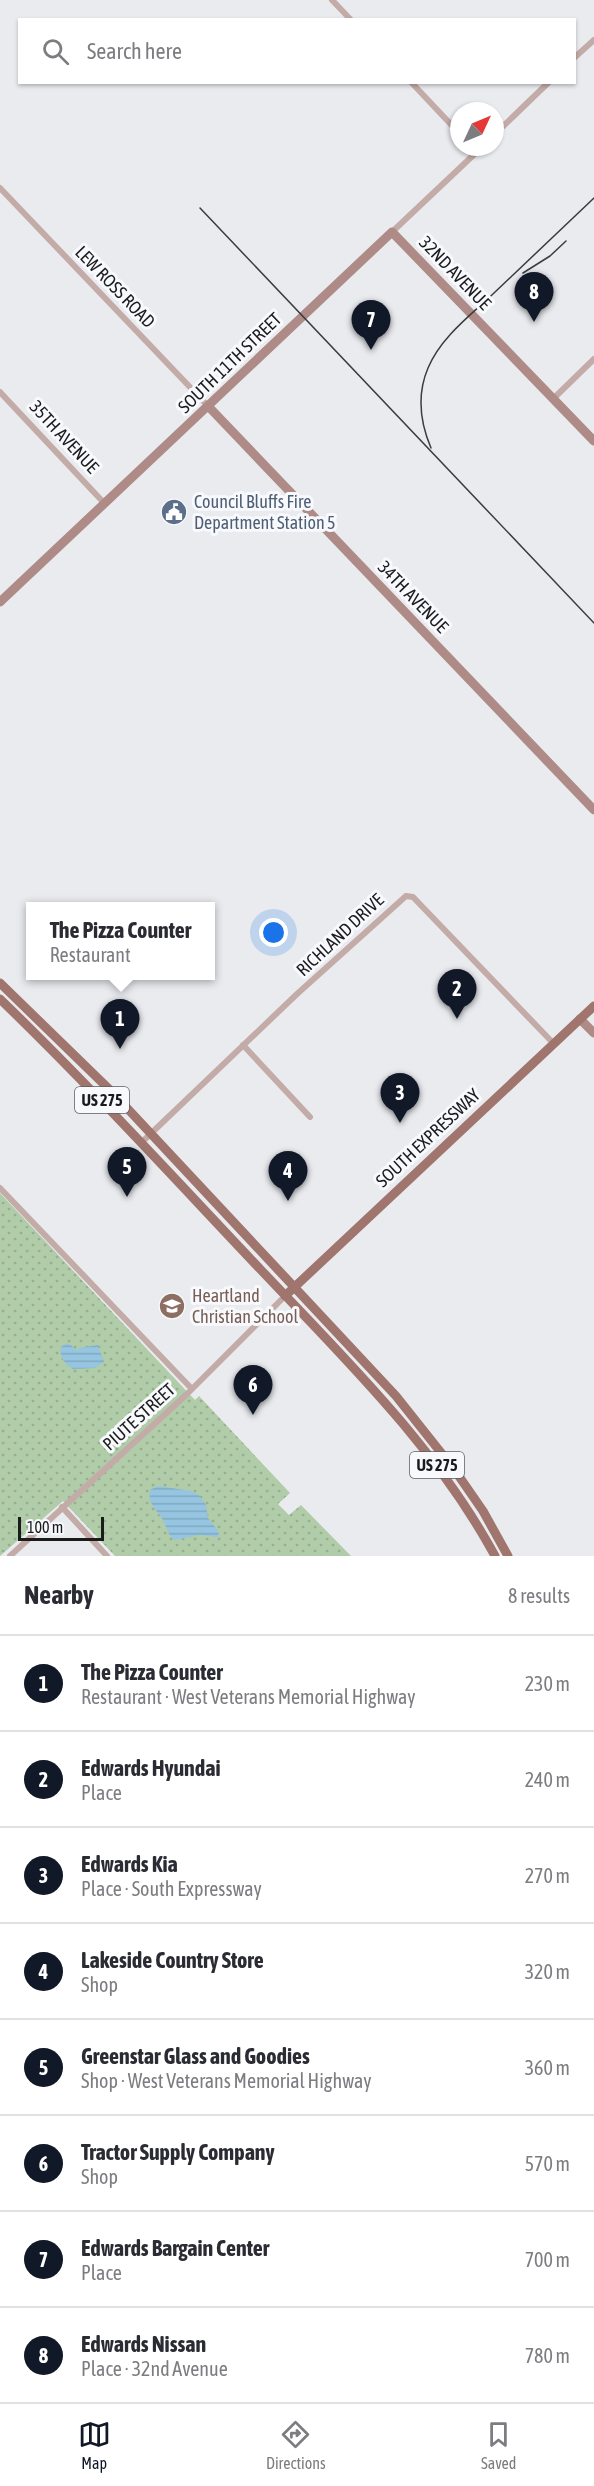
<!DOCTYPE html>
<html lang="en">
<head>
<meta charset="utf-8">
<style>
	:root { --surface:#fff; --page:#f2f2f3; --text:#2b2b33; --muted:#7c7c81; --line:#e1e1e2; --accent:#111827 }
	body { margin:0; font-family:"Asap Condensed",sans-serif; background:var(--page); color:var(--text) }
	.compass { position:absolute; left:450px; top:102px; width:54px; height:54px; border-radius:50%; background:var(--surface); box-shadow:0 2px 4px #0004; rotate:46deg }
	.scale { position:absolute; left:18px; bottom:15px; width:86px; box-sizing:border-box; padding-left:6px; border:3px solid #1b1b1c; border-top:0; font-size:16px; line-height:21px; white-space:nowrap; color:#1b1b1c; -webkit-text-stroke:4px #f8f9fc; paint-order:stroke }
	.you { position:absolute; left:274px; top:933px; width:21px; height:21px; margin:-15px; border:4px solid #fff; border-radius:50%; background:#1a73e8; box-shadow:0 0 0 9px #1a73e833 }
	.badge { display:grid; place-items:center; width:39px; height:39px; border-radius:50%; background:var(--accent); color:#fff; font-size:20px; font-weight:700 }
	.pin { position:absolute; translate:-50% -50px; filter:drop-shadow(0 2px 3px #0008) }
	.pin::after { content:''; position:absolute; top:32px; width:21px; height:18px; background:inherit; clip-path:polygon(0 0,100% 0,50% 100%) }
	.popup { position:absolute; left:26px; top:902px; width:189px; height:78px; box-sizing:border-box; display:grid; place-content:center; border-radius:0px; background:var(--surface); filter:drop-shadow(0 2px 4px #0005); font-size:20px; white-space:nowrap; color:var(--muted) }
	.popup b { font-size:22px; color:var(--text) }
	.popup::after { content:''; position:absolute; left:50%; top:100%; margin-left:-12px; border:12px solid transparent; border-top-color:var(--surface) }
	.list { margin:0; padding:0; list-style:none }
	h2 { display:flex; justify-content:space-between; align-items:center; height:78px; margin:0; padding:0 24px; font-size:26px }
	h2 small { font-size:20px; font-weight:400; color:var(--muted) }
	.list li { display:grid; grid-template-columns:39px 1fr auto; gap:18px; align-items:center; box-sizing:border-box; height:96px; padding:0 24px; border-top:2px solid var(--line) }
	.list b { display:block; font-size:22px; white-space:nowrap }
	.list p { margin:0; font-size:20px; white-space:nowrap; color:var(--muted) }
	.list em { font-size:20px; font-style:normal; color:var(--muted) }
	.icon { flex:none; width:33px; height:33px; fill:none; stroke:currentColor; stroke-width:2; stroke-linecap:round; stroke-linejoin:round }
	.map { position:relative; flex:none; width:594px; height:1556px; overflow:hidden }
	.search { position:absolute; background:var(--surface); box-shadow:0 2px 4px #0004; left:18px; right:18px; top:18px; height:66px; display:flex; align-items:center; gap:15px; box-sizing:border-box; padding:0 21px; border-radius:0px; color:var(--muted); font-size:22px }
	.sheet { height:846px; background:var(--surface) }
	nav { display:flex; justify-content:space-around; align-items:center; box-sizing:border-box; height:84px; border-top:2px solid var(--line); background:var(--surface); font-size:16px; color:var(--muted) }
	nav a { display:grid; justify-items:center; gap:3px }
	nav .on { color:var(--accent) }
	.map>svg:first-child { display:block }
</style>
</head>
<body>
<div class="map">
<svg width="594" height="1556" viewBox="0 0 594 1556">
	<defs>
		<pattern id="grass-dots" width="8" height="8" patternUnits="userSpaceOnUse" patternTransform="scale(1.5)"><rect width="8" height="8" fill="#b0cca8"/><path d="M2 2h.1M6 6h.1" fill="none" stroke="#97af90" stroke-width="1.8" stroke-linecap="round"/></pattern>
		<pattern id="water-rules" width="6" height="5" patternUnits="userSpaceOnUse" patternTransform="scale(1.5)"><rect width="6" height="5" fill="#96c5e2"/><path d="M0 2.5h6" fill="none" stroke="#81a9c1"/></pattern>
	</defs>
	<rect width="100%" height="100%" fill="#eaebef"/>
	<path fill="url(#grass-dots)" d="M0,1193L195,1400L199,1396L290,1493L278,1504L289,1515L301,1505L351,1556H115L63,1501L0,1556Z"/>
	<path fill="url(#water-rules)" d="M68,1343L78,1351L79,1348L98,1345L104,1362L95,1368L73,1369C65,1364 59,1357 61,1347Z
		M158,1486L191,1491L199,1495L206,1505L208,1518L219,1532L218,1537L200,1535L175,1540C167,1535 167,1527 163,1520C157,1509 147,1504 150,1490Z"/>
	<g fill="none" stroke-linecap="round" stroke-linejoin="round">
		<path stroke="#c3aba7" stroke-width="6" d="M332,0L351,20
			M574,58L594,40
			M411,82L459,133
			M495,134L549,82
			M0,188L208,406
			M392,232L482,147
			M0,392L105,504
			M553,399L594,359
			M243,1045L310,1117
			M141,1143L297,994L406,896L413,897L554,1044
			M0,1188L192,1389
			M62,1507L107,1556
			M10,1556L186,1395L285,1296"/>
		<path stroke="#ae8b86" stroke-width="9" d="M208,406L594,810
			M0,602L392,232L594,441
			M580,1019L594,1033"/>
		<path stroke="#9f756e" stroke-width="9" d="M0,983L112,1092L396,1396L454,1469L483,1511L508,1556
			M0,999C90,1086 174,1178 261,1270C345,1359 436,1447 495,1556
			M285,1296L594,1006"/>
		<path stroke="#3b3c3d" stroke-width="1.5" d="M200,208L594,623
			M523,273L550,256L566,241
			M431,448C420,422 417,394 428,368C441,337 471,315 494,293C528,261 561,229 594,198"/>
	</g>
	<defs>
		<g id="civic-disc" transform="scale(1.35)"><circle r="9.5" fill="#5c6f8a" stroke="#f8f9fc"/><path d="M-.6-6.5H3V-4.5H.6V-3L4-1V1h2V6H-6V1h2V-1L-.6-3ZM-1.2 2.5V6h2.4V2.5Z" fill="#fff"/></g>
		<g id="school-disc" transform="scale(1.35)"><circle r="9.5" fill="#8d6e63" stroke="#f8f9fc"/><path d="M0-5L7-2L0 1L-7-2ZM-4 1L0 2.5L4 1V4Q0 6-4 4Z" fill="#fff"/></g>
	</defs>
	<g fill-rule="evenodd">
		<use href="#civic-disc" x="174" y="512"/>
		<use href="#school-disc" x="172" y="1306"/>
	</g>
	<g text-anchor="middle" stroke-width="6" stroke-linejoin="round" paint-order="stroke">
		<g fill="#f8f9fc" stroke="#5d5e5f" stroke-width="1.5">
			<rect x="75" y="1087" width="54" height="26" rx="4.5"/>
			<rect x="410" y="1452" width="54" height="26" rx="4.5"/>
		</g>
		<g font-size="16" font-weight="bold" fill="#1b1b1c">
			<text x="102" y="1106">US 275</text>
			<text x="437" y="1471">US 275</text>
		</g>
		<g font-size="18" fill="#1b1b1c" stroke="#f8f9fc">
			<text transform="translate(455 273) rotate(46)" y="6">32ND AVENUE</text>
			<text transform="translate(115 287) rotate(46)" y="6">LEW ROSS ROAD</text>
			<text transform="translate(230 363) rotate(-44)" y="6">SOUTH 11TH STREET</text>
			<text transform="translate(64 437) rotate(47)" y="6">35TH AVENUE</text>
			<text transform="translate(413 597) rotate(46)" y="6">34TH AVENUE</text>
			<text transform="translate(340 935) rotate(-43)" y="6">RICHLAND DRIVE</text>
			<text transform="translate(428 1138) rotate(-43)" y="6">SOUTH EXPRESSWAY</text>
			<text transform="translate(139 1417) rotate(-42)" y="6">PIUTE STREET</text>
		</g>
		<g font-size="18" fill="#4e5e75" stroke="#f8f9fc" text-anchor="start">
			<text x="194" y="508">Council Bluffs Fire<tspan x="194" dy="21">Department Station 5</tspan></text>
		</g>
		<g font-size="18" fill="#785e54" stroke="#f8f9fc" text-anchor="start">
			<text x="192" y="1302">Heartland<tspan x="192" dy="21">Christian School</tspan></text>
		</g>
	</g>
</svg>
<svg class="compass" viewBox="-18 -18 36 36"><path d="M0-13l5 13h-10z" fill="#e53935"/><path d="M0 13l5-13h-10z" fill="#7c7c81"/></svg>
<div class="scale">100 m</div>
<div class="you"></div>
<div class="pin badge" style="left:120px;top:1049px">1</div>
<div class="popup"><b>The Pizza Counter</b>Restaurant</div>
<div class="pin badge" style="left:457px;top:1019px">2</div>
<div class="pin badge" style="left:400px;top:1123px">3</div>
<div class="pin badge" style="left:288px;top:1201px">4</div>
<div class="pin badge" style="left:127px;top:1197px">5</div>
<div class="pin badge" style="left:253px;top:1415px">6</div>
<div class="pin badge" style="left:371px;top:350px">7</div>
<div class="pin badge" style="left:534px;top:322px">8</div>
<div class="search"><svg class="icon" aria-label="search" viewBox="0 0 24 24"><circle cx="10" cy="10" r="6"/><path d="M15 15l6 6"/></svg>Search here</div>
</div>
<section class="sheet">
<h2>Nearby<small>8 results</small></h2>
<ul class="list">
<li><span class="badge">1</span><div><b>The Pizza Counter</b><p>Restaurant · West Veterans Memorial Highway</p></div><em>230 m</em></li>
<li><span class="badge">2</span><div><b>Edwards Hyundai</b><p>Place</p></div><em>240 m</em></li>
<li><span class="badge">3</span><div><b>Edwards Kia</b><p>Place · South Expressway</p></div><em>270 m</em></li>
<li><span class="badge">4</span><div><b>Lakeside Country Store</b><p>Shop</p></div><em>320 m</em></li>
<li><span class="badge">5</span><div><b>Greenstar Glass and Goodies</b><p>Shop · West Veterans Memorial Highway</p></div><em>360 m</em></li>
<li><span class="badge">6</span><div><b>Tractor Supply Company</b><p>Shop</p></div><em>570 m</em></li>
<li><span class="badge">7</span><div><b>Edwards Bargain Center</b><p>Place</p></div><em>700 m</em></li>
<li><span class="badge">8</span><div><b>Edwards Nissan</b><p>Place · 32nd Avenue</p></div><em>780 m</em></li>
</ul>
</section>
<nav>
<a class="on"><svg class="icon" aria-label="map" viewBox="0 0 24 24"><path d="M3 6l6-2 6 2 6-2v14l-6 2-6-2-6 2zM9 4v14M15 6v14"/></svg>Map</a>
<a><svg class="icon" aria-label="directions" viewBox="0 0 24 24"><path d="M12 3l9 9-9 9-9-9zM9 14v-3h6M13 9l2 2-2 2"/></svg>Directions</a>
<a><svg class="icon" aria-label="saved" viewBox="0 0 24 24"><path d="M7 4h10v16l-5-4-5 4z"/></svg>Saved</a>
</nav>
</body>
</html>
